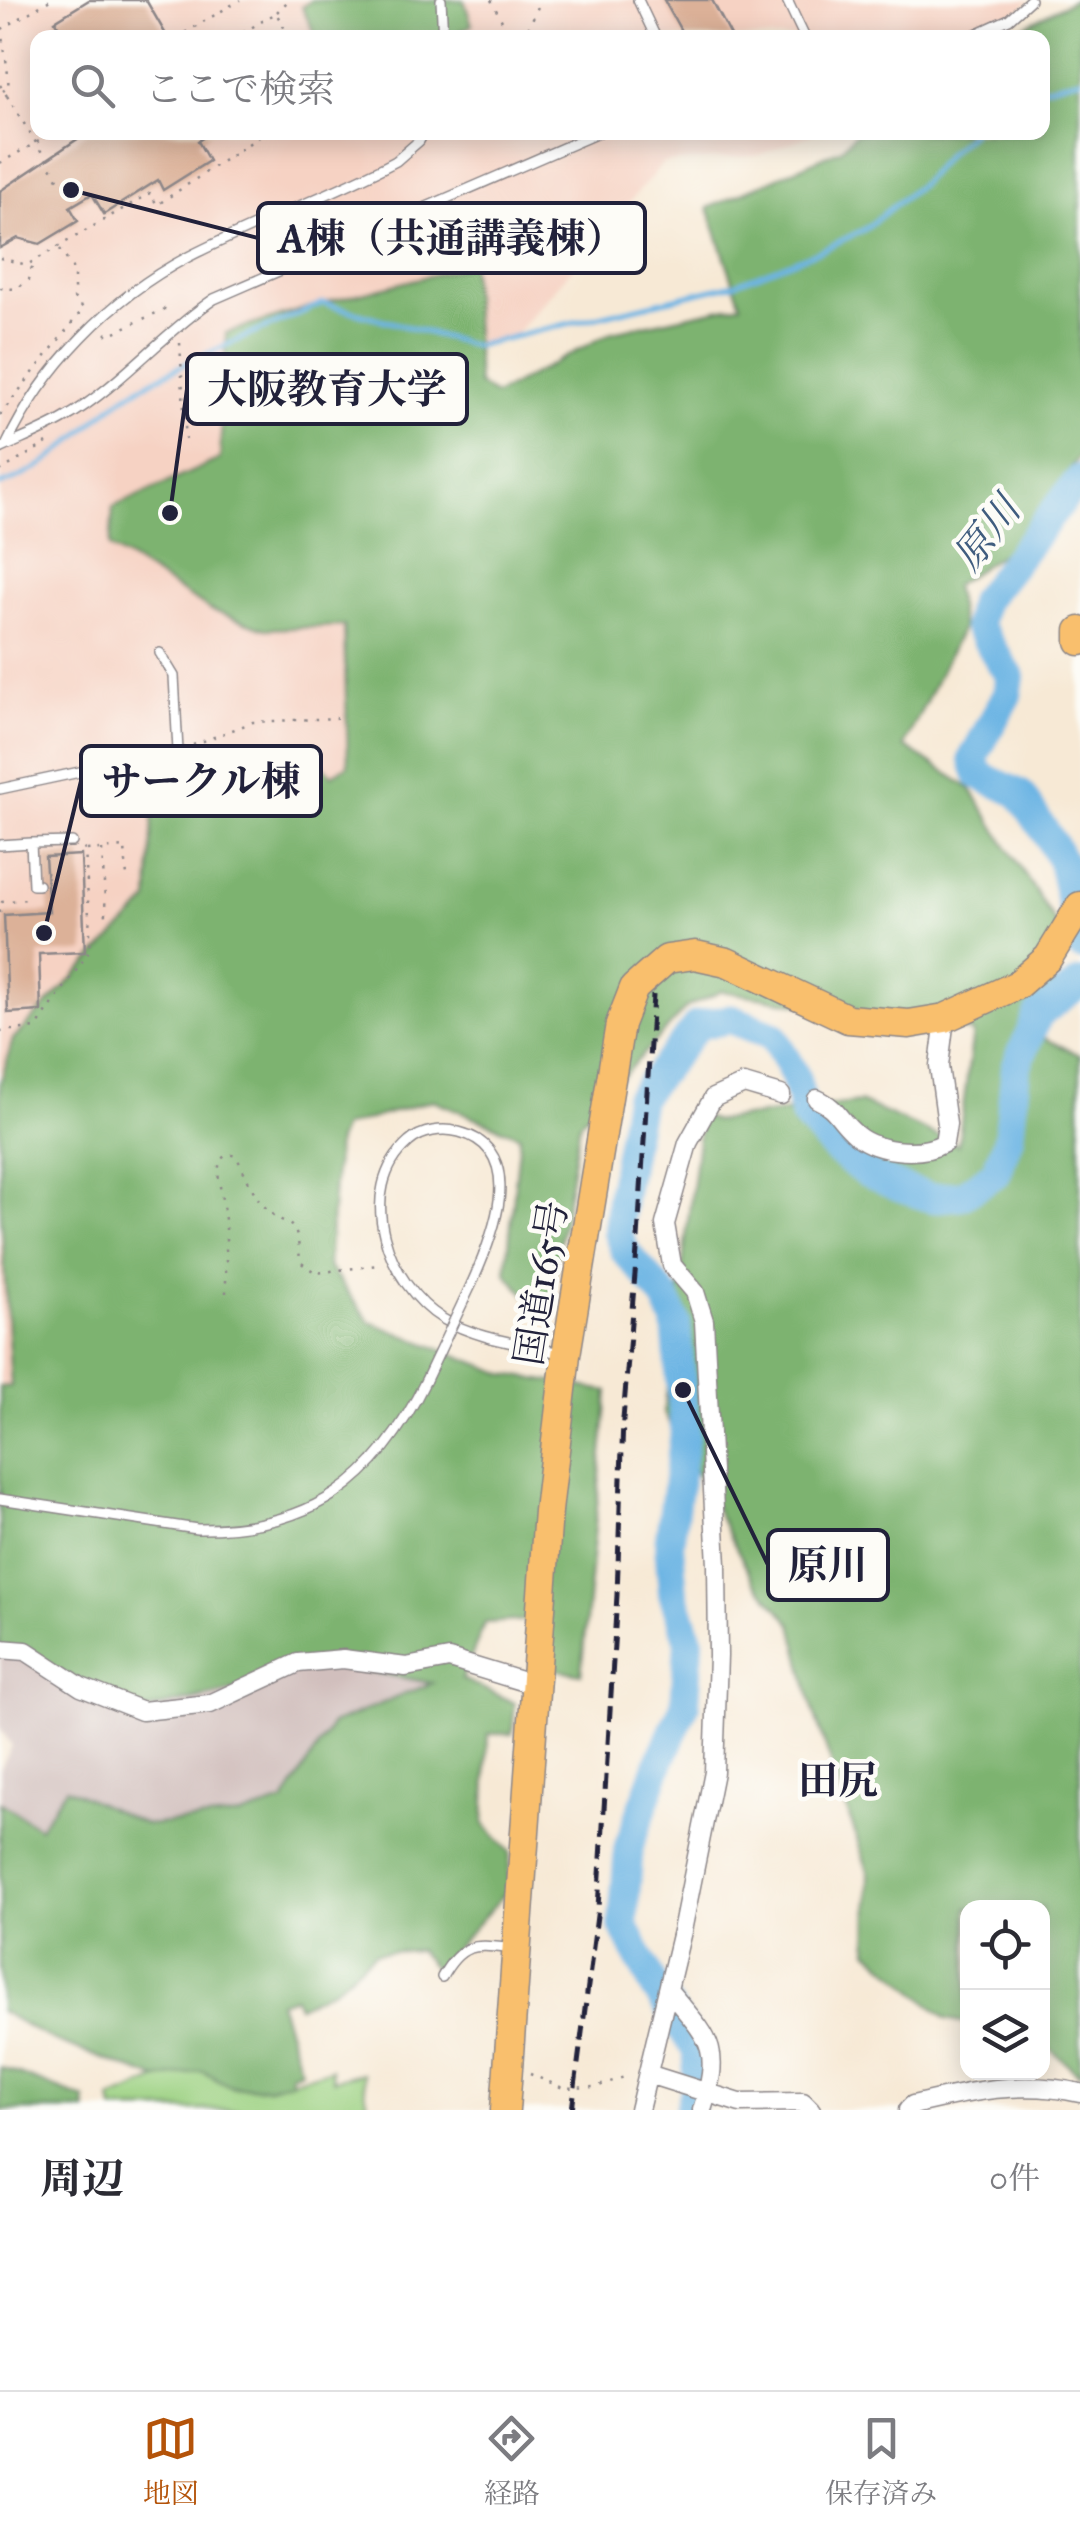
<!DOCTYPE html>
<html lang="ja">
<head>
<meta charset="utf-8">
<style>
	:root { --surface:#fff; --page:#f7f7f7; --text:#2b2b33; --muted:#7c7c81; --line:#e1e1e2; --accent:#b45309 }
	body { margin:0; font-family:"IM FELL Great Primer","Noto Serif JP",serif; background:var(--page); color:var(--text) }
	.controls { position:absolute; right:30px; bottom:30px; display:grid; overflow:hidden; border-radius:20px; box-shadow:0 5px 25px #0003 }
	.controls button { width:90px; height:90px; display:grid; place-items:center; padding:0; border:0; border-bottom:2px solid var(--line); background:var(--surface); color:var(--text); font:50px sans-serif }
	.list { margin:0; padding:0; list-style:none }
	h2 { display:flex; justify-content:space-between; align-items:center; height:130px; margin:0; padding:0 40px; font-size:42px }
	h2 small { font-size:32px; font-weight:400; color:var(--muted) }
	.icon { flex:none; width:55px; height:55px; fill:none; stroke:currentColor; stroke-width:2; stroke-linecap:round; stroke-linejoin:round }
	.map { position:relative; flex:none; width:1080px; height:2110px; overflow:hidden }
	.search { position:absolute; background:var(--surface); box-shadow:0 5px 25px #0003; left:30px; right:30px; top:30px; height:110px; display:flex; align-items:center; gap:25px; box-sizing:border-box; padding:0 35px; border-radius:20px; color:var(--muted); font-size:38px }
	.sheet { height:280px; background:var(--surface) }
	nav { display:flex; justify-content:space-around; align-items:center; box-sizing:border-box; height:140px; border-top:2px solid var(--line); background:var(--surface); font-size:28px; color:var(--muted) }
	nav a { display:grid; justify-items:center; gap:5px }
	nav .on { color:var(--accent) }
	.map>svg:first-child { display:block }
</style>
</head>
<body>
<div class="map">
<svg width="1080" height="2110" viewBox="0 0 1080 2110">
	<rect width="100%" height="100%" fill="#fdfcf7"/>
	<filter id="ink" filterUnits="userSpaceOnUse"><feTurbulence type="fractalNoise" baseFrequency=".01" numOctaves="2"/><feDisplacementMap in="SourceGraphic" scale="20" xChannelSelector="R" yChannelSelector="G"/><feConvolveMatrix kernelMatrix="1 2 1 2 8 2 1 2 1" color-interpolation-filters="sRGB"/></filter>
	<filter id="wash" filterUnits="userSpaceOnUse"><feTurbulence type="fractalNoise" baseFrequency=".0048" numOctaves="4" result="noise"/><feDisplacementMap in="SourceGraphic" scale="40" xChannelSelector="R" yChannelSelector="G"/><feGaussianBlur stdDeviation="2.25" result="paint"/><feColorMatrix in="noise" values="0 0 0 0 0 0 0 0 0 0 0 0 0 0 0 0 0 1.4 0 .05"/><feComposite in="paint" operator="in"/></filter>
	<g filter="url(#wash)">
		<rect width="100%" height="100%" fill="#f7e9d5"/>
		<path fill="#f6d2c3" d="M0,0H1030L1009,19L967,38H38V132L816,133L759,155L663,163L514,336L475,346L337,400L348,765L332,775L153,813L149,901L14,1039L0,1084Z
			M0,1196L11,1387L0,1388Z"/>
		<path fill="#d1bfbd" d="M0,1649L310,1661L434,1683L332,1724L284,1802L241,1816L146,1825L67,1788L39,1828L0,1802V1769L12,1746L0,1728Z"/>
		<path fill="#9cd182" stroke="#5f7a5e" stroke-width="2.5" d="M331,2069L333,2080L363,2073L368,2110H113L111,2099L158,2079L201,2071L232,2088L269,2087Z"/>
		<path fill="#7db370" stroke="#506a56" stroke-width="2.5" d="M311,0H464L472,25L450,37H316L302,7Z
			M1073,0H1080V455L1019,543L954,585L962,628L904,746L970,788L1064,936L1040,1036L1080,1055V2075L1043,2043L1042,1908H968L967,2023L946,2019L868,1950L869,1874L813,1710L792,1624L754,1581L664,1413L701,1116L715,1121L860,1102L958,1145L973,1032L722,991L687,1007L580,1122L547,1319L506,1273L520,1136L433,1100L343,1127L337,1141L328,1266L370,1322L505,1374L608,1391L581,1674L552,1669L529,1620L485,1623L462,1679L515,1703L512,1734H488L484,1824L510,1852L508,1890L436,1970L418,1950L374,1953L335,1988L298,2006L294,1997L279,2002L301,2070L290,2074L292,2081L268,2087H232L202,2071L158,2079L54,2041L0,2011V1802L39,1828L66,1788L146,1825L241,1816L284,1802L332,1724L432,1683L310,1661L253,1686L142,1711L42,1664L0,1649V1387L11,1386L0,1196V1084L13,1039L149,901L153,813L239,746H304L332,775L348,765L344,626L265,629L211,610L110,547L113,507L220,459L226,333L323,303L471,265L478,384L495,395L612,332L741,304L708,208L841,149L856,133L1042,132V38L1005,37Z
			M0,2067L85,2099L86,2110H0Z"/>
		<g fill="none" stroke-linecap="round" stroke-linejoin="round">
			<path stroke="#6db5e4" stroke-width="5" d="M1042,88L1080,78
				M0,485C63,465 87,417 139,388C197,355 262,331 323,303L475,346L734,284L822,250L865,229L923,182L947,154L972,132"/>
			<path stroke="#6db5e4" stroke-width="30" d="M1080,479L982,602L978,626L1010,677L1007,695L973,758L979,775L1020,794L1048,836L1062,861L1080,946
				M689,2110L697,2079V2051L654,1986L623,1925L629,1846L657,1768L685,1705L689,1641L673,1593L669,1544L685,1433L676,1322L665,1297L625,1251L618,1233L621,1198L639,1098L698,1025L731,1019L773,1036L795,1076L805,1115L836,1150L865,1172L901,1188L932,1198L962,1195L996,1173L1009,1136L1016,1067L1038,1015L1080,983"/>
		</g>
		<g id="blocks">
			<path fill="#dcb198" d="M89,0H146L168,38H65L55,21Z
				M664,0H712L732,38H685Z
				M88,132H212L198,141L209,161L163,190L158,180L104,214L92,194L70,207L78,221L40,244L18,238L0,248V191Z
				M81,855L85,952L39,954L41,1011L8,1013L4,915L49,912L45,857Z"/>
		</g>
	</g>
	<g filter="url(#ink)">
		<use href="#blocks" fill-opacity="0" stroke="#8c8688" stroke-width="2.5"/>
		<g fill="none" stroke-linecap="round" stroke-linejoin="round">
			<g stroke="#8c8688" stroke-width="12">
				<path id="service" d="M441,0L443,38
					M638,0L656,38
					M787,0L805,38
					M967,38L1009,19L1030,0
					M6,446C43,367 110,298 188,257C256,222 328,197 396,161L419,141L424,132
					M0,449C21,439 45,430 65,418C120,386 161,335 214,299L600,132
					M0,789L178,751L174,676L160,653
					M31,843L72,842
					M0,845L31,843L33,885H38
					M472,1283C491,1241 530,1150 459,1132C443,1128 422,1130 409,1142C353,1191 388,1285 443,1319C477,1339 522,1344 560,1353
					M0,1499L197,1529C312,1530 377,1481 426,1380
					M442,1977C463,1940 476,1945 515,1949"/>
			</g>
			<g stroke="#8c8688" stroke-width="21">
				<path id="minor" d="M817,1099C837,1108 837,1117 852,1131C872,1152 919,1157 944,1143L947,1124L939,1066L945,1018
					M0,1649L26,1651L81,1687L142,1711L210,1704L298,1663L343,1659L406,1667L449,1659L534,1685
					M668,1990C709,2039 723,2046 702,2110
					M648,2074L740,2103L803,2102L811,2110
					M639,2110L682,1931L714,1772L718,1656L717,1565L704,1321L695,1292L672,1265L665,1224L688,1143L713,1098L744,1084L781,1095
					M908,2110L913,2105C970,2091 1022,2080 1080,2093"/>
			</g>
			<g stroke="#8c8688" stroke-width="31">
				<path id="trunk" d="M1080,631V641
					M505,2110L548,1511L566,1355L620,1024L634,988L667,959L695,955L727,962L848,1019L909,1024L945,1018L1017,985L1048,958L1080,906"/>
			</g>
			<path stroke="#8c8688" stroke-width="2.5" stroke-dasharray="2.5 8" stroke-linecap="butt" d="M491,0L511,38
				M277,12L289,0
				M0,29C3,38 10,79 8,87L3,91
				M2,29L50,0
				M176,38L240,0
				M234,38L276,13L290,38
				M524,38L541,0
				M0,85L7,96
				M0,163L55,132
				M60,249L74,271V298L87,312
				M0,258L27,265L150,193L157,205L266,132
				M0,288L16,289L29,280L33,262
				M106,333L108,335L165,309L169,314
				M180,343L186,442
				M0,415L83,309
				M0,471L47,443
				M193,745L253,722L337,718
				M87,850L125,847L127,878
				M102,850L106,916
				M0,913L2,902L27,899L28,896
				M0,1031L36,1028L91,949L85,850L82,848
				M226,1293V1226L218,1173L220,1160L228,1154L236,1156C245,1172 252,1193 264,1206C289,1234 297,1210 300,1262L316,1273L378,1265
				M530,2074L563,2088L596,2087L627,2076"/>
			<use href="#service" stroke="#fff" stroke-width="9"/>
			<use href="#minor" stroke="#fff" stroke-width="18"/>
			<use href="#trunk" stroke="#f9bf6d" stroke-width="28"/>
			<path stroke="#22223b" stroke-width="5" stroke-dasharray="15 8" stroke-linecap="butt" d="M572,2110L598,1908L617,1595L623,1419L638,1238L653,995"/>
			<g stroke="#8c8688" stroke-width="12" stroke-linecap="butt">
				<path id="service-bridge" d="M426,1380L472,1283"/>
			</g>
			<path stroke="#8c8688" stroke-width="2.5" stroke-dasharray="2.5 8" stroke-linecap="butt" d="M7,96L59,180"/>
			<use href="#service-bridge" stroke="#fff" stroke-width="9"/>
		</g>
	</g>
	<g text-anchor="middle" stroke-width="9" stroke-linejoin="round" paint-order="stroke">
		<g font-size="38" fill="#22223b" stroke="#fdfcf7">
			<text transform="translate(541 1283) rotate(-81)" y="13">国道165号</text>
		</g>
		<g font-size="40" font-style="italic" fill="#405d7f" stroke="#fdfcf7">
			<text transform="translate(986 533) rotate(-52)" y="14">原川</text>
		</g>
		<g font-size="40" font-weight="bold" fill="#22223b" stroke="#fdfcf7">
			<text x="838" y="1794">田尻</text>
		</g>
	</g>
	<path fill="none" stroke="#22223b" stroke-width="4" d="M71 190L258 238M170 513L187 389M44 933L81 781M683 1390L768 1565"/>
	<g fill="#22223b" stroke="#fdfcf7" stroke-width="4">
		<circle cx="71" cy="190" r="10"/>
		<circle cx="170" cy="513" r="10"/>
		<circle cx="44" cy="933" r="10"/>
		<circle cx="683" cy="1390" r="10"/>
	</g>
	<g fill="#fdfcf7" stroke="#22223b" stroke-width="4">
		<rect x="258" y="203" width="387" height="70" rx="10"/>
		<rect x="187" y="354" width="280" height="70" rx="10"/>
		<rect x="81" y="746" width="240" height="70" rx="10"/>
		<rect x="768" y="1530" width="120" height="70" rx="10"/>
	</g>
	<g font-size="40" text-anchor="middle" font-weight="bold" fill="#22223b">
		<text x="452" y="252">A棟（共通講義棟）</text>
		<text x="327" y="403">大阪教育大学</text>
		<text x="201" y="795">サークル棟</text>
		<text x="828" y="1579">原川</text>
	</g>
</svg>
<div class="controls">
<button><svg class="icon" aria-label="locate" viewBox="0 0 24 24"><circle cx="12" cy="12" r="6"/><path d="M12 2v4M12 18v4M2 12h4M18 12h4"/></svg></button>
<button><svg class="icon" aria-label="layers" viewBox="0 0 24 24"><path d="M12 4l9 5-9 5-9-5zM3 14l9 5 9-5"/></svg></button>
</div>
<div class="search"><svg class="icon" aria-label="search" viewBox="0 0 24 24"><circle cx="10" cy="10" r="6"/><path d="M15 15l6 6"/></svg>ここで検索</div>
</div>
<section class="sheet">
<h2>周辺<small>0件</small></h2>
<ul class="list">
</ul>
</section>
<nav>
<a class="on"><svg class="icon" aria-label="map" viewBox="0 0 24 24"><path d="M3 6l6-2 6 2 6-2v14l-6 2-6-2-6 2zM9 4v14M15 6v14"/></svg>地図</a>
<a><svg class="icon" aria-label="directions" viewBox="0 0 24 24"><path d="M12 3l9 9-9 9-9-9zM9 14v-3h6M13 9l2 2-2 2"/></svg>経路</a>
<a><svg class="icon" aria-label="saved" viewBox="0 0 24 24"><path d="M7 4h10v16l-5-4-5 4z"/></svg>保存済み</a>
</nav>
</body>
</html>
